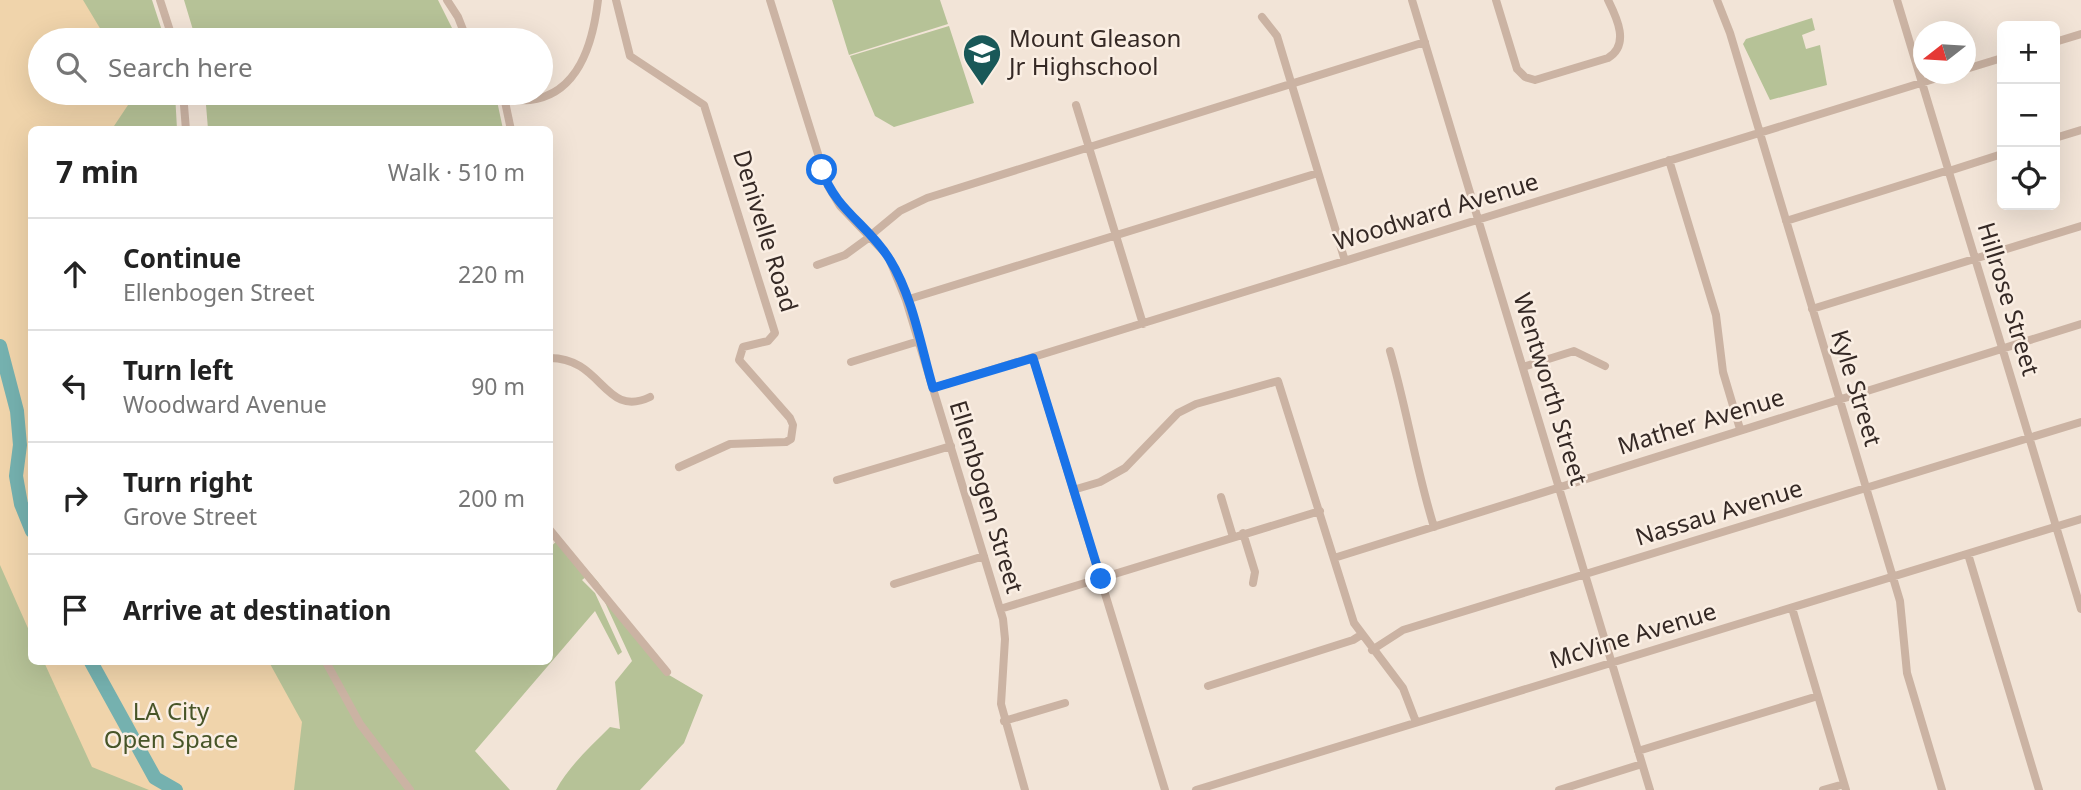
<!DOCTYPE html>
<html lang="en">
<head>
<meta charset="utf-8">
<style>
	:root { --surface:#fff; --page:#f2f2f2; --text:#222; --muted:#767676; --line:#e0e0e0 }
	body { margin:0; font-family:"Noto Sans",sans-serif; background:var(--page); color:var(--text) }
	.controls { position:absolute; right:21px; top:21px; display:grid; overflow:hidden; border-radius:10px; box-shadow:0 7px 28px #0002 }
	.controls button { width:63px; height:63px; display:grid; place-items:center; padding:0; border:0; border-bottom:2px solid var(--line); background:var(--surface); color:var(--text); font:35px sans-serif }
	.compass { position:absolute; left:1913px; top:21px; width:63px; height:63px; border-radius:50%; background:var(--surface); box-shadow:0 7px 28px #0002; rotate:253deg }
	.stop { position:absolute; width:21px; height:21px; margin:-16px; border:5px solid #1a73e8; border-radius:50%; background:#fff }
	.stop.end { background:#1a73e8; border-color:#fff; box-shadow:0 2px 7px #0008 }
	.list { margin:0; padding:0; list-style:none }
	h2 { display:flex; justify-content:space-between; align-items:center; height:91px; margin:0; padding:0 28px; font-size:30px }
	h2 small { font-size:23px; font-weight:400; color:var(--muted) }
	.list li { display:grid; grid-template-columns:46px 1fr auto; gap:21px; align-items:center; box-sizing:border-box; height:112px; padding:0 28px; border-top:2px solid var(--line) }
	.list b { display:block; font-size:26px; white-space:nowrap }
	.list p { margin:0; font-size:23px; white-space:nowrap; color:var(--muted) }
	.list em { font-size:23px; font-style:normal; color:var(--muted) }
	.icon { flex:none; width:38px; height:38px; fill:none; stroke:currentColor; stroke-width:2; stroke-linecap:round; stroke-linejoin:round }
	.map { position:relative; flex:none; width:2081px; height:790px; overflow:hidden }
	.search { position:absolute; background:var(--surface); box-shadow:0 7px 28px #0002; left:28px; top:28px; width:525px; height:77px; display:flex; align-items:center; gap:18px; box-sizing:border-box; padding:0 24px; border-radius:38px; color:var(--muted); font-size:26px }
	.panel { position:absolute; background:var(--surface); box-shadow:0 7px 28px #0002; left:28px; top:126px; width:525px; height:539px; border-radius:10px }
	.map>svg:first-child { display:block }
</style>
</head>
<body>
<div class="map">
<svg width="2081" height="790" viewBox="0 0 2081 790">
	<rect width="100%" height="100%" fill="#f2e4d7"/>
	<path fill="#b6c297" d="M0,0H152L165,40H40V93H175L177,129L32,130V662H550V548L559,538L598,582L633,633L669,675L703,695L684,743L640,790H556C569,766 590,747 610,727L620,729L615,682L632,661L602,596L587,576L582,580L595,593L622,652L618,655L595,611L475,751L510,790H0Z
		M184,0H438L458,40H196Z
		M832,0H940L948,24L849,55Z
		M1812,18L1815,30L1802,35L1806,49L1820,45L1827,85L1770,100L1743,44L1746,39Z
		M949,26L974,103L894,127L875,116L850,56Z
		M205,93H488L492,101H497L503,129H208Z"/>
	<path fill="#f0d4ab" d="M0,0H83L107,40H40V93H136L112,129L32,130L31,635L0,565Z
		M44,662H269L302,722L294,790H149L92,767Z"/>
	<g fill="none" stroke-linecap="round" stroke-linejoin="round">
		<path stroke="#75b1af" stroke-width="2.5" d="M170,790L173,786"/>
		<path stroke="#75b1af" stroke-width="14" d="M0,346L17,411L20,445L16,476L21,504L32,531
			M91,662L155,778L176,790"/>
		<path stroke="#cbb3a3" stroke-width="8" d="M160,0L173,40
			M447,0L458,17L467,40
			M616,0L630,56L704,105L775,333L768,341L743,347L739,360L790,418L793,425L791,439L786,442L730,444L679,467
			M770,0L828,186L840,206L888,256L906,300L1003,619L1005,639L1001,704L1025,790
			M1412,0L1650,790
			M1496,0L1517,69L1525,77L1535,80L1608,58C1630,45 1617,18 1608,0
			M1717,0L1730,33L1900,601L1907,673L1942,790
			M1897,0L2081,609
			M1262,17L1277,36L1345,261
			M2055,42L2081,34
			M1966,69L2002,58
			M183,93L186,130
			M499,93C507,100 518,101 530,100C579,94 593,43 598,0
			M504,97L511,130
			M1076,105L1143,324
			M2055,138L2081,130
			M1669,160L1716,315L1723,372L1740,429
			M1949,171L2002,154
			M1786,221L1949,170
			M871,235L900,211L927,198L1425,42
			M817,265L845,255L871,236
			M906,300L1318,173
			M1812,309L2081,226
			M1390,351C1407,410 1416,469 1434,527
			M550,358C603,358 604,419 650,397
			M1033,358L1165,790
			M851,362L919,341
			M1523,367L1574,351L1605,366
			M933,388L1950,74
			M837,480L951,446
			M1073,490L1100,482L1125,468L1178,413L1196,404L1278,381L1354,623L1403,688L1416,722
			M1221,497L1233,537
			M550,530L667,672
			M1243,533L1255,572L1253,583
			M1968,554L2039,790
			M1334,558L2081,324
			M894,584L984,556
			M1792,608L1846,790
			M1000,609L1320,511
			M1372,650L1403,630L2081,422
			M326,662L360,724L410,790
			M1208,686L1353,640L1361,635
			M1004,721L1065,703
			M1638,751L1818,696
			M1196,790L2081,519
			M1559,790L1642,764
			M1823,790L1844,784"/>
	</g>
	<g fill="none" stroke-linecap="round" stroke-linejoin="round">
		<path stroke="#1a73e8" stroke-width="9" d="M822,170C835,210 870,226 890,260C913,297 921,347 933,388L1033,358L1101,579"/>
	</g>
	<defs>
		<g id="school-pin" transform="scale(2.0125)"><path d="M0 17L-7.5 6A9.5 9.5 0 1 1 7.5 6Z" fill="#195858" stroke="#faeee3"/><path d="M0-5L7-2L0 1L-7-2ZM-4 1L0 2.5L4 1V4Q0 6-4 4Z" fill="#fff"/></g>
	</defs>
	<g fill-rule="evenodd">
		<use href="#school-pin" x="982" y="53"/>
	</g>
	<g text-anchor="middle" stroke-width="5" stroke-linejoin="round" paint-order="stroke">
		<g font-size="24" fill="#352925" stroke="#faeee3" text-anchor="start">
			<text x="1009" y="47">Mount Gleason<tspan x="1009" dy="28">Jr Highschool</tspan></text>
		</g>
		<g font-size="24" fill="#352925" stroke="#faeee3">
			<text transform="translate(1436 212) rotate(-17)" y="8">Woodward Avenue</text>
			<text transform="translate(765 231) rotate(73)" y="8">Denivelle Road</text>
			<text transform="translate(2008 299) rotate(73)" y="8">Hillrose Street</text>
			<text transform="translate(1856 388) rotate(73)" y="8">Kyle Street</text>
			<text transform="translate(1550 389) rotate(73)" y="8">Wentworth Street</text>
			<text transform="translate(1701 422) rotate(-17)" y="8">Mather Avenue</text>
			<text transform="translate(986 497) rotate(73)" y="8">Ellenbogen Street</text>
			<text transform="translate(1719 513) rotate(-17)" y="8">Nassau Avenue</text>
			<text transform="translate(1633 636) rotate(-17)" y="8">McVine Avenue</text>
		</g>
		<g font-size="24" fill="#475528" stroke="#faeee3">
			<text x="171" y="720">LA City<tspan x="171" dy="28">Open Space</tspan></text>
		</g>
	</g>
</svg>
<div class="controls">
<button>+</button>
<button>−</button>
<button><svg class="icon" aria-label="locate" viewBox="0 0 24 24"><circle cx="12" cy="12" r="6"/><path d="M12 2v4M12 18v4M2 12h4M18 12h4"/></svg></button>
</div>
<svg class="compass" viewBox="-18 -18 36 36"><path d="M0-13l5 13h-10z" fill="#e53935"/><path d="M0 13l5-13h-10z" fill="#767676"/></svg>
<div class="stop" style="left:822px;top:170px"></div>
<div class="stop end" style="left:1101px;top:579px"></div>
<div class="search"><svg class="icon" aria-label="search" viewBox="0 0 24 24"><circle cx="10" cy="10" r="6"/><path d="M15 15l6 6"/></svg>Search here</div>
<section class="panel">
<h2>7 min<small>Walk · 510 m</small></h2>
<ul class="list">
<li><svg class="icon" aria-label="ahead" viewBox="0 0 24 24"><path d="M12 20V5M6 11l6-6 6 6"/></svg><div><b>Continue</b><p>Ellenbogen Street</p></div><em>220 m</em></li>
<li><svg class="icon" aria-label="left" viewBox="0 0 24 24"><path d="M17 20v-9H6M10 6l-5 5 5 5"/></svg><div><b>Turn left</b><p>Woodward Avenue</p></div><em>90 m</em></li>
<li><svg class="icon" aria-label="right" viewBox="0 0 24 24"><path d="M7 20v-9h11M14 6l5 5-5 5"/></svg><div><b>Turn right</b><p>Grove Street</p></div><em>200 m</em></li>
<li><svg class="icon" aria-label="arrive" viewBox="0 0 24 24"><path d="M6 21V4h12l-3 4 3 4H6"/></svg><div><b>Arrive at destination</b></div></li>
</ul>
</section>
</div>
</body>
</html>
